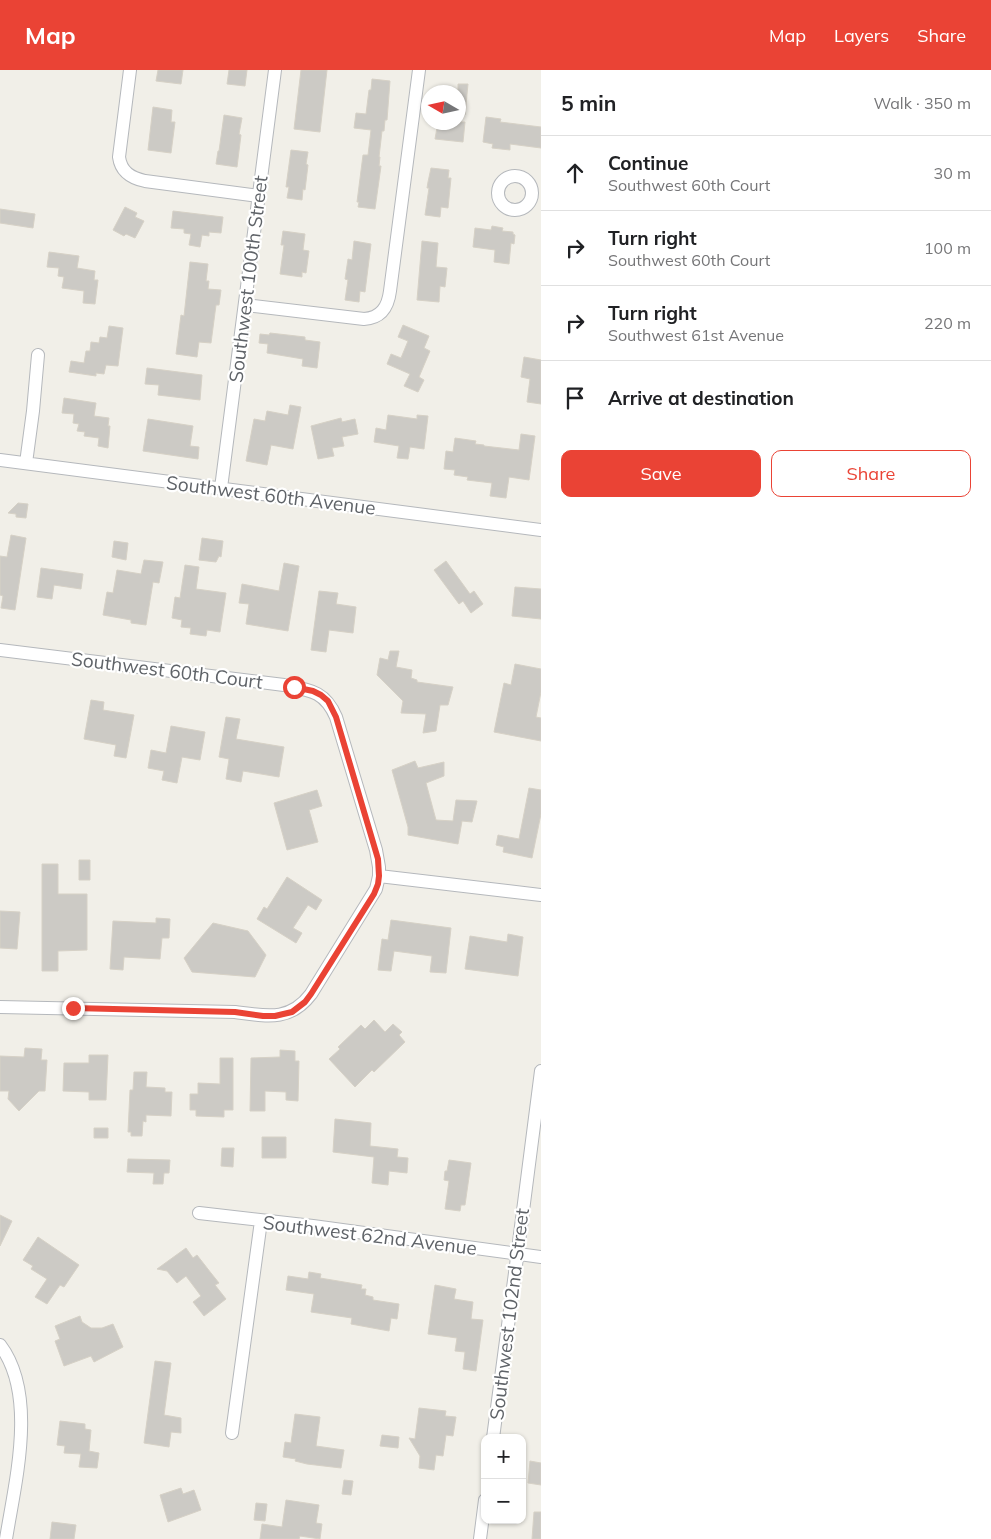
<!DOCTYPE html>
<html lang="en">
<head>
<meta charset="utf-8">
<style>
	:root { --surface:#fff; --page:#f2f2f2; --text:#202124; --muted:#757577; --line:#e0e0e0; --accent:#ea4335 }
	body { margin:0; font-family:Mulish,sans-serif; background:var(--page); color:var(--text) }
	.controls { position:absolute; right:15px; bottom:15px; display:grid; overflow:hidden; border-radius:10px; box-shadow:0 1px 4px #0004 }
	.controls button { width:45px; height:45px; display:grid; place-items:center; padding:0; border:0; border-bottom:1px solid var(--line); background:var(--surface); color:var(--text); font:25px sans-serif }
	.compass { position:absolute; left:421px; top:15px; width:45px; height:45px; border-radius:50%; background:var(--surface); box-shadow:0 1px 4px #0004; rotate:279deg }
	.stop { position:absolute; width:15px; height:15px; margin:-11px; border:4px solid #ea4335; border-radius:50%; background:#fff }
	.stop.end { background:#ea4335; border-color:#fff; box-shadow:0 1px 5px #0008 }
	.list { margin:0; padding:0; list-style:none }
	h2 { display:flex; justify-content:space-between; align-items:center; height:65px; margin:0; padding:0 20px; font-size:21px }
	h2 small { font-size:16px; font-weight:400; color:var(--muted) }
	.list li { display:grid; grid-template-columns:32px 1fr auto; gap:15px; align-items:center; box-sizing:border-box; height:75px; padding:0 20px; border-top:1px solid var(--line) }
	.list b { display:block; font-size:19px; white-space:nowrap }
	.list p { margin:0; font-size:16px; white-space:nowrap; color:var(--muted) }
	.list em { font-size:16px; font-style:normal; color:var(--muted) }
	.actions { display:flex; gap:10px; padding:15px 20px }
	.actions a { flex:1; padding:11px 0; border:1px solid var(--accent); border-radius:10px; text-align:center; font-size:18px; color:var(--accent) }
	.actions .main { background:var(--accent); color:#fff }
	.icon { flex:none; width:28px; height:28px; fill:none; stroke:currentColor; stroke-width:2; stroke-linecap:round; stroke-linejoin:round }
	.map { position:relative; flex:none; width:541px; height:1469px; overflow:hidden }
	header { display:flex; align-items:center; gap:30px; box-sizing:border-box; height:70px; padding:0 25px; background:var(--accent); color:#fff }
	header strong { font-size:24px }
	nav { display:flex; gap:28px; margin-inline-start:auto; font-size:18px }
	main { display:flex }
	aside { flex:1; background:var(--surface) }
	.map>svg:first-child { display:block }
</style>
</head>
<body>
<header>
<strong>Map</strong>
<nav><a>Map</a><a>Layers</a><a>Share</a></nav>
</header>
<main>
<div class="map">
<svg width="541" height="1469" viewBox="0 0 541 1469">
	<rect width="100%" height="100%" fill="#f1efe8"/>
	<path fill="#cccac5" stroke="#d6d1c6" d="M158,0H183L181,14L156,11Z
		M229,0H247L245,16L227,14Z
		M301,0H327L320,62L294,59Z
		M372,9L390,11L387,50H385L384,61H382L379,87H380L379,96H381L375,139L358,137L359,132H357L363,85H368L371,60L354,58L356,43L366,44L369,20H371Z
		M458,14H468L465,45H458Z
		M153,37L172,40L171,52H175L171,83L148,80Z
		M224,45L242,48L239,64L241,65L237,97L216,94L218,81H219Z
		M486,47L501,49L500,52L541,57V78L510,74V80L492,78L493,74L483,72Z
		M438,52H465L463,72L435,69Z
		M291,80L308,82L306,94L308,95L305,120L303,119L302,130L287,128L289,117H286Z
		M431,98L449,100L448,108H451L448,138L441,137L440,147L425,145L429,118H427L428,112Z
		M125,137L137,143L135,147L144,151L135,168L126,164L124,166L113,160Z
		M0,139L35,144L33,158L0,153Z
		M173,141L223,147L221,163L209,162V166L202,165L200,177L189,175L191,164L184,163V159L171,158Z
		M492,156L503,158L502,161L513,162V164L515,165L514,174L511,173L509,194L494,192L495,180L473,177L475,158L491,160Z
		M283,161L305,164L303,180L309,181L306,203L302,202V207L280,204L284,175H281Z
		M354,171L371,174L365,222L360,221L359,232L345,230L348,210L345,209L348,189L352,190Z
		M422,171L438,173L436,197L447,198L445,217L440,216L439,232L417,230Z
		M49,182L79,186L77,198L95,201L94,210H98L95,234L83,233L84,221L62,218L64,207L58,206L59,198L47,197Z
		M190,192L208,194L206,211H209L208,219L221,220L219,235H216L211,273L199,272L197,287L176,284L181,245L184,246Z
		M403,255L429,266L424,278L430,281L419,307L424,310L418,322L404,316L410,304L387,294L391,284L401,288L408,271L398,267Z
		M109,256L123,258L118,296L106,295L104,304L96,303V306L69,302L71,291L84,293L86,281H90L91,272L99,273L100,267L107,268Z
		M270,263L305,267V270L320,272L317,298L302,296L303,289L267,283L268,274L259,273L260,264L269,265Z
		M524,287L541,290V334L527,332L530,309L521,307Z
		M147,298L202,305L200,330L158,325L159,315L145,314Z
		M64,328L96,333L94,346L109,348L108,356H110L108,378L98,376L99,368L84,366L85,362L77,361L79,354L73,353L74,344L62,343Z
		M290,335L301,337L293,379L271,375L267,395L246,391L254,349L265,351L267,341L288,345Z
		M388,345L417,349V345L428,346L424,379L410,377L408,389L397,388L399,376L374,372L376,358L386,360Z
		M341,348L342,352L355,349L358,364L342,367L344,376L332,378L334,386L318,389L311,356Z
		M148,349L193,356L190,376L199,377L198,389L143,381Z
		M521,364L535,366L529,410L509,407L506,428L490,426L492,413L467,410L468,407L454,405L455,400L444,399L446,381L453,382L455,368L476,371L475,374L484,375V376L519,380Z
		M18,433L28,434L26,448L16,447V444L8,443Z
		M11,465L26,468L15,540L1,538L3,526L0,525V486L7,487Z
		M202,468L223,471L221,487L219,486L216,492L199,490Z
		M114,471L128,473L126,490L112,487Z
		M144,490L163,492L159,513L153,512L146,555L131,553V550L103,545L107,522L113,523L117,500L141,504Z
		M446,491L470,524L474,521L483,534L471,543L463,531L459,534L434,500Z
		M284,493L299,496L288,561L246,554L249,534L239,533L242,514L279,521Z
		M185,495L199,497L196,519L226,523L220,562L207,560L206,566L190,564L191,558L181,557L182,550L172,548L175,527L180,528Z
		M41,498L83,504L81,519L54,515L52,529L37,527Z
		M515,517L541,519V549L512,546Z
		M319,521L338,523L336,534L356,537L353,563L329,560L326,582L311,580Z
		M390,581H399L396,597L412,600L411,608L417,610V612L453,617L448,635H440L436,661L423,663L426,644L401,643L403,631L377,605L380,588L388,590Z
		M515,594L541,599V622L536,647L541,648V671L494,662L504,613L511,615Z
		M91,630L104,632L103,640L134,645L126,688L114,686L116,675L84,669Z
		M226,647L240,649L236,669L284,677L279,707L243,701L241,712L226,709L229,689L219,687Z
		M171,656L205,662L200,690L182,687L177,713L162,710L164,701L148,698L151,680L166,683Z
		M415,691L418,698L444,692V706L426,713L436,750L453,751L456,730L477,731L472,752L462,751L458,774L408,765V757L392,700Z
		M529,718L541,720V744L532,788L503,782L504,777L496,775L498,765L519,769Z
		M317,720L322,736L309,740L318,772L287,780L274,733Z
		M79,790H90V810H79Z
		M42,794H58V824H87V880L58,881V901H42Z
		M287,807L322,830L316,840L308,835L293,858L302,863L296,873L257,849L264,837L267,839Z
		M0,841L20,842L17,879L0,878Z
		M156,848L170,849L169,868H162L160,889L124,887L123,900L110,899L113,851L156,853Z
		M391,850L451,858L446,903L430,902L432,886L394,881L391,901L378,900L382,869L388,870Z
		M213,853L248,861L266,885L255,907L192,902L184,888Z
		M508,864L523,867L518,906L465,899L470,866L507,872Z
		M374,950L385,962L393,954L402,962L399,965L405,972L374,1002L372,1000L355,1017L329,989L340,979L338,977L361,955L365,959Z
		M25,978L42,979L41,990H47L45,1021H39L19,1041L8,1029L9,1021H0V986L24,987Z
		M280,980L295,981V991H299L298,1031L286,1030V1022L265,1021V1041H250L251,988L280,987Z
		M89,985H108L106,1030H89V1022L63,1021L64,993H89Z
		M220,988H233V1040H224V1047L196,1046V1040H190V1024H198V1013L220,1014Z
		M134,1002H147L146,1017L165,1018V1022H172L171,1046L146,1045V1052L143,1051L142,1066H131V1062H128L130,1020H133Z
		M335,1049L371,1053L370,1076L398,1079L397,1087L408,1088L407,1103L389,1101L388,1115L372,1113L374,1087L333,1082Z
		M94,1058H108V1068H94Z
		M262,1067H286V1088H262Z
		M222,1078H234L233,1097L221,1096Z
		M128,1089L170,1090L169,1103H164L163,1114H153L154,1103L127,1102Z
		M449,1090L471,1093L465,1135H461L460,1141L445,1139L449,1111L444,1110L445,1101H447Z
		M0,1145L12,1151L0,1176Z
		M38,1167L79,1195L64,1217L60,1215L47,1234L35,1227L47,1209L31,1199L33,1196L23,1190Z
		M186,1178L193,1188L197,1185L211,1203L219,1213L215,1215L226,1229L204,1246L193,1232L201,1226L186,1206L177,1213L167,1201L157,1199Z
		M309,1202L321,1204L320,1208L362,1215L361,1219H366L365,1225L373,1227V1230L399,1234L397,1249L391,1248L389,1261L351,1254L352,1248L311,1242L314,1224L286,1220L288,1206L308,1209Z
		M435,1215L456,1219L454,1229L473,1232L471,1249L483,1250L476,1301L463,1299L465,1282L455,1281L457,1268L428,1264Z
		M80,1246L82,1252L91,1258H102L113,1254L123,1277L94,1292L91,1286L64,1296L55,1271L60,1269L55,1256Z
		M155,1291L171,1293L164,1345L181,1348V1363L171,1362L169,1377L144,1373Z
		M419,1338L446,1341L445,1346L456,1347L453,1366L446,1365L443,1386L436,1385L434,1400L419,1398L420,1386L409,1368L415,1369Z
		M295,1344L320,1347L316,1376L344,1380L341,1398L307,1394L295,1391L296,1389L283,1387L285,1372L291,1373Z
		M60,1351L85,1354V1359L91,1360L89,1381L99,1383L97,1398L79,1397L81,1384L64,1383L65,1376L57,1375Z
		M382,1365L399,1367L398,1378L380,1376Z
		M530,1391L541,1393V1415L528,1413Z
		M344,1410L353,1411L351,1425L342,1424Z
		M181,1418L183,1424L194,1420L201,1440L168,1452L160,1425Z
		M286,1430L319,1435L316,1453L322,1454L320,1469L300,1466L299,1469H260L262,1454L282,1457Z
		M256,1433L267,1434L265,1451L254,1450Z
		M534,1442H541V1469H532Z
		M52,1452L76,1455L74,1469H50Z"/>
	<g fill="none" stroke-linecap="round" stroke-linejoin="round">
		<g stroke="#b5b8bc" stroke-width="14">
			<path id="minor" d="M130,0L119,87C121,102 131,108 145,111L259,126
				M498 123a17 17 0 1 1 34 0a17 17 0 1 1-34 0Z
				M245,235L364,249C381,248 388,237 390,221L419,0
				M0,390L541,460
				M26,393L33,341L38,285
				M221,418L275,0
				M0,580L284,615C310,620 325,621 336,647L376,780L379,797V806L376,819L311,924C290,952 266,946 235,942L0,937
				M379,806L541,825
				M199,1143L313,1156L541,1187
				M0,1275C38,1325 15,1412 6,1469
				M232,1363L261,1151
				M493,1368C510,1246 525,1123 541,1001
				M480,1469L485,1430"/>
		</g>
		<use href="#minor" stroke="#fff" stroke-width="12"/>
	</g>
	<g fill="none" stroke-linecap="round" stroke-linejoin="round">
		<path stroke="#ea4335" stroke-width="6" d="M73,938L235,942L263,946H275L292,942L305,932L311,924L374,824L378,814L379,806L378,789L336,647L328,631L321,625L313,621L294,617"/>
	</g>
	<g text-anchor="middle" stroke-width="4.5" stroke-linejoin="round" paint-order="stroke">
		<g font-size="19" fill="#5f6368" stroke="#fff">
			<text transform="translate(248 209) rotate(-83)" y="7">Southwest 100th Street</text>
			<text transform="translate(271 425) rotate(7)" y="7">Southwest 60th Avenue</text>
			<text transform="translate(167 600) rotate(7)" y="7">Southwest 60th Court</text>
			<text transform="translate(370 1165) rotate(7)" y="7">Southwest 62nd Avenue</text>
			<text transform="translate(509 1244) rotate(-83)" y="7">Southwest 102nd Street</text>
		</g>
	</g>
</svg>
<div class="controls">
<button>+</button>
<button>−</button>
</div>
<svg class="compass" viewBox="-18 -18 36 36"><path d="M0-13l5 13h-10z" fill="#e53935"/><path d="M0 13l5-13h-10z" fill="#757577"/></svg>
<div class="stop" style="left:294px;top:617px"></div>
<div class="stop end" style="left:73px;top:938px"></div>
</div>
<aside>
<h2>5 min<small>Walk · 350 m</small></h2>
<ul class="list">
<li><svg class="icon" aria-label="ahead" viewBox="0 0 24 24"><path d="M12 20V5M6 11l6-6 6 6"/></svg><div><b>Continue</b><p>Southwest 60th Court</p></div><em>30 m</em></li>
<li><svg class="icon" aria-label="right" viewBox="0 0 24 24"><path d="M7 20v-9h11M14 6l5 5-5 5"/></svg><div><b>Turn right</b><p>Southwest 60th Court</p></div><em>100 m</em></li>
<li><svg class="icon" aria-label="right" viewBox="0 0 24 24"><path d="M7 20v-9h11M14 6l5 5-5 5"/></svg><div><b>Turn right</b><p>Southwest 61st Avenue</p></div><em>220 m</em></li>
<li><svg class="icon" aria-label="arrive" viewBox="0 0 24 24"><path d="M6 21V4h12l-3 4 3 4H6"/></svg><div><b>Arrive at destination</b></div></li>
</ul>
<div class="actions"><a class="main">Save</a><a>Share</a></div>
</aside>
</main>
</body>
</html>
